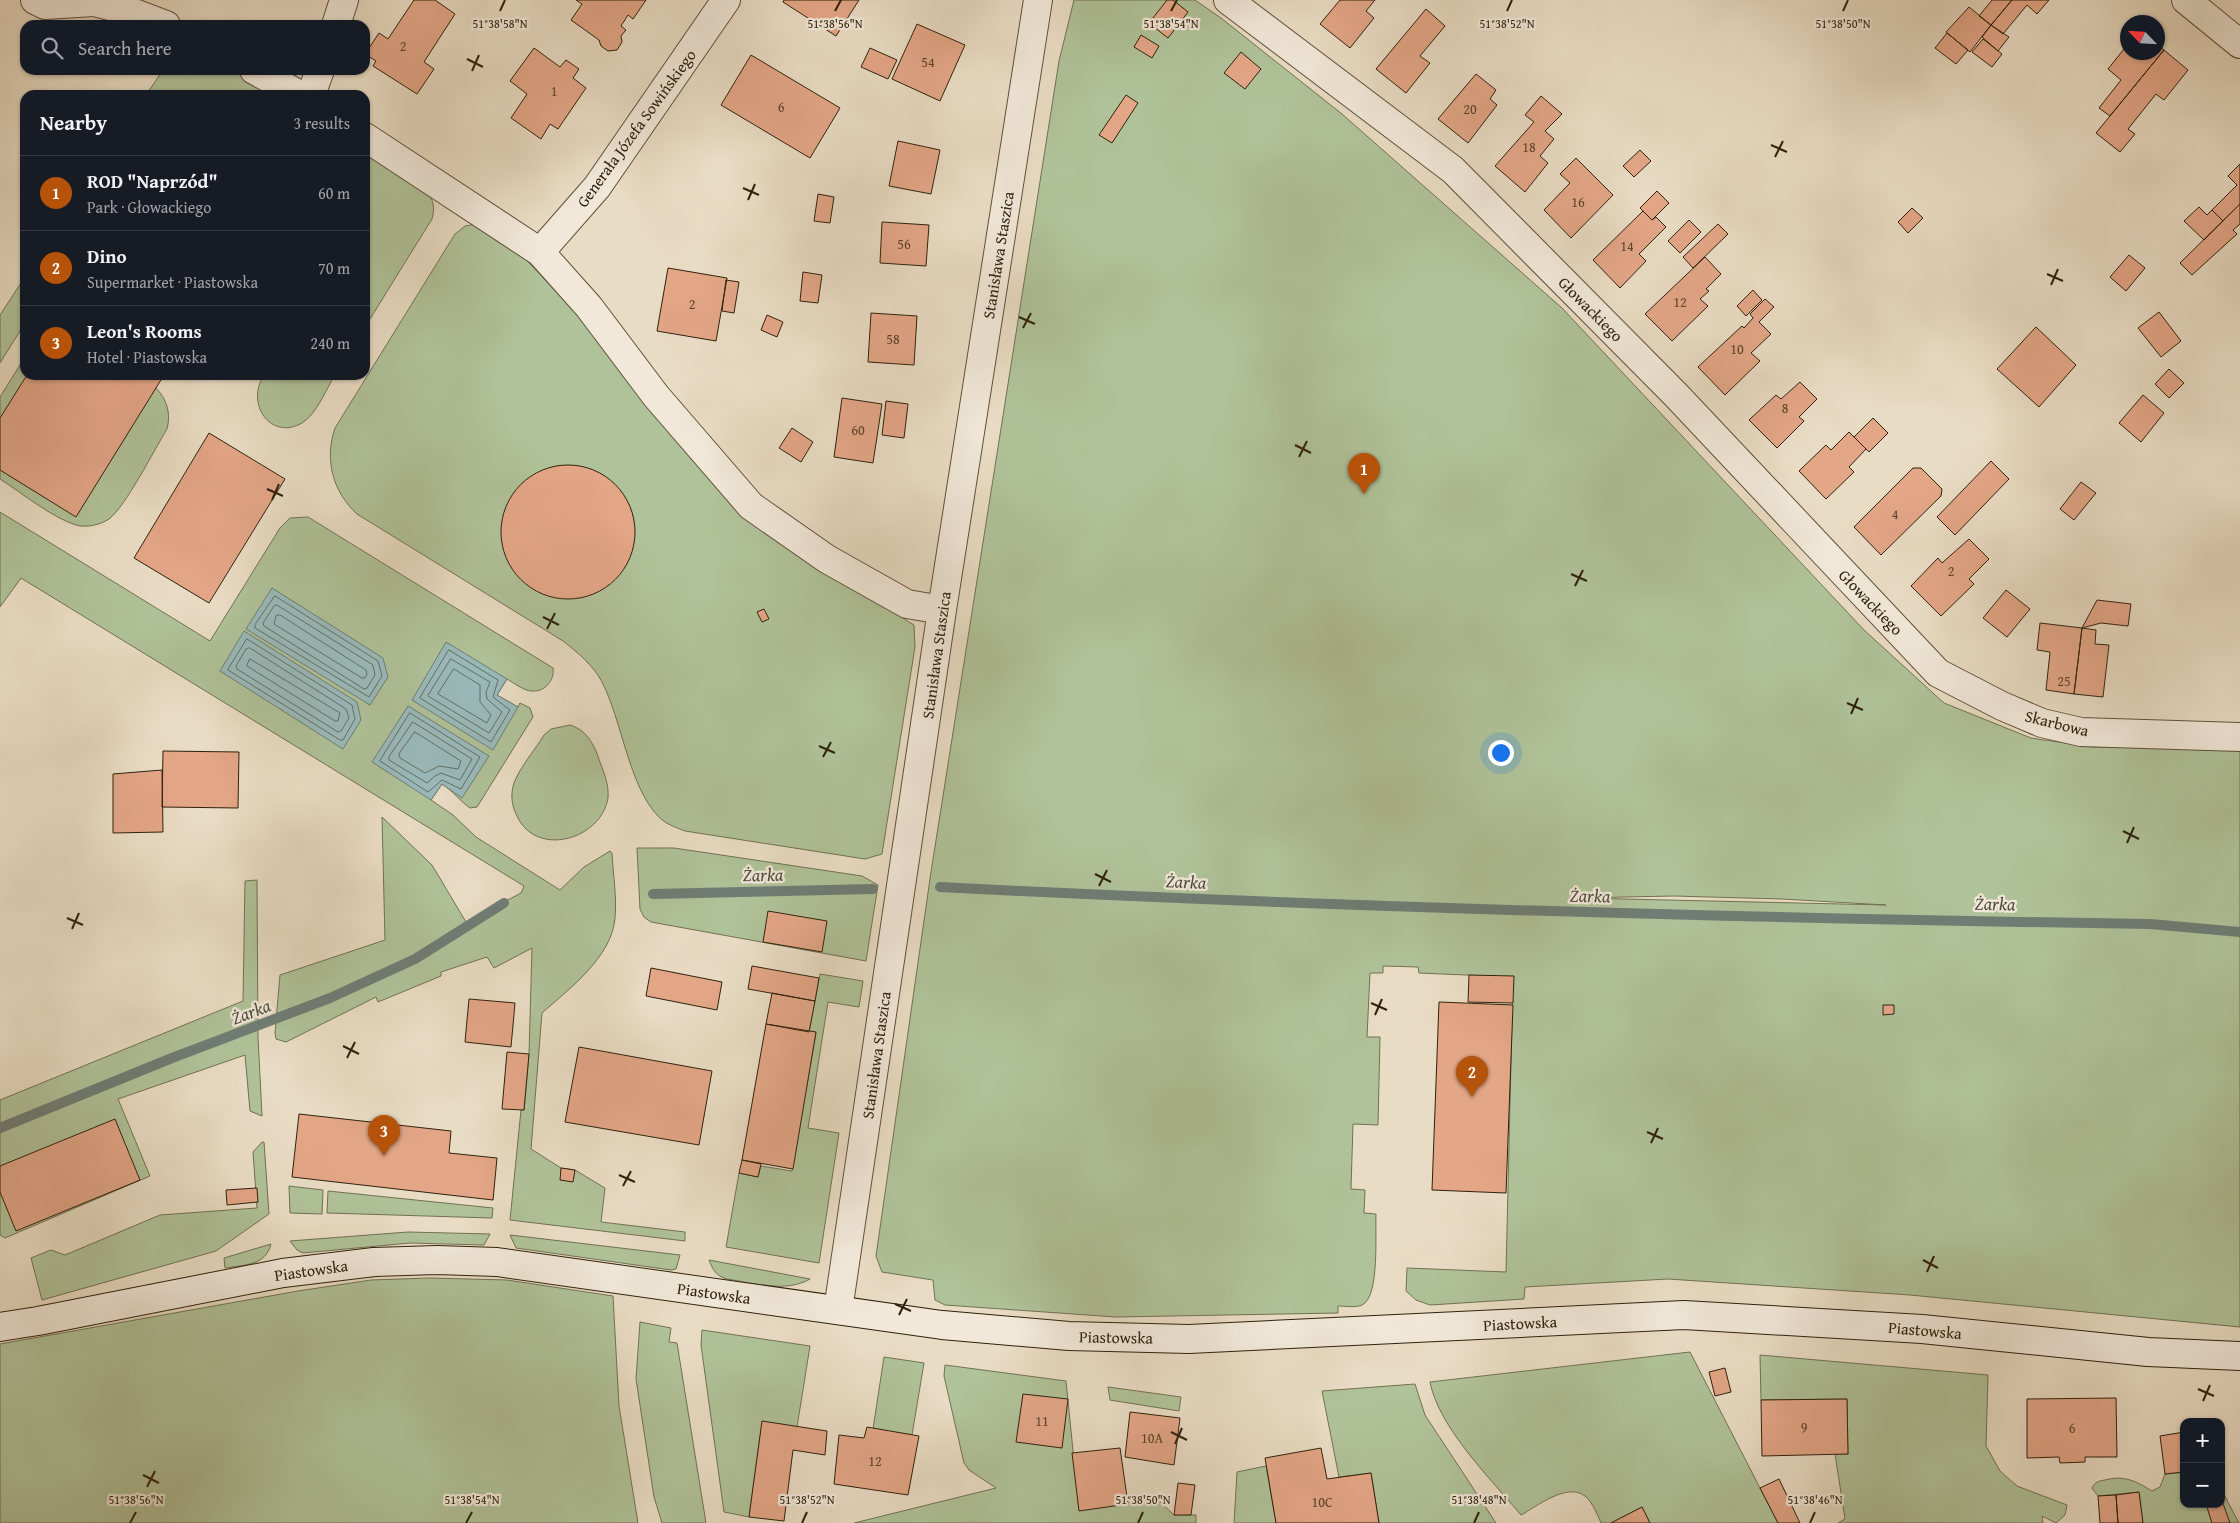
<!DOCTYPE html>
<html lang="en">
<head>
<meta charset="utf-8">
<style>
	:root { --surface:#171b24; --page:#20242c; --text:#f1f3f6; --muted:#9ea1a6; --line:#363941; --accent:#b45309 }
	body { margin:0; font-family:"Gentium Book Plus",serif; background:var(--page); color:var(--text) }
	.controls { position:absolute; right:15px; bottom:15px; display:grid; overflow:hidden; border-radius:10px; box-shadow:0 1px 4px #0004 }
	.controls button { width:45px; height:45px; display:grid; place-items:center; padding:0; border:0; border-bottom:1px solid var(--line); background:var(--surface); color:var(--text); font:25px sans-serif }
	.compass { position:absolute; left:2120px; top:15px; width:45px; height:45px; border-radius:50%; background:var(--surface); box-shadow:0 1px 4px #0004; rotate:295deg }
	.you { position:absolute; left:1500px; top:752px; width:18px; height:18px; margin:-12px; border:4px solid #fff; border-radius:50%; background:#1a73e8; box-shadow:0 0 0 8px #1a73e833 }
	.badge { display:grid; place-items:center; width:32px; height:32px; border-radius:50%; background:var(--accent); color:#fff; font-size:16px; font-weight:700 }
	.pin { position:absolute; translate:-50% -41px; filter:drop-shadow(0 1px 2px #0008) }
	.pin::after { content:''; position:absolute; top:26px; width:18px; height:15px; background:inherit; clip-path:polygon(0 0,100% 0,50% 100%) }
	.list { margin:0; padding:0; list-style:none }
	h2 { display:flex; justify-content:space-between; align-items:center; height:65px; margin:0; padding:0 20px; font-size:21px }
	h2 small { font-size:16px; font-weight:400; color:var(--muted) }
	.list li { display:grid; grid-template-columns:32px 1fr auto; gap:15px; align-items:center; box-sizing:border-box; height:75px; padding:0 20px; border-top:1px solid var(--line) }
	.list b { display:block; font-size:19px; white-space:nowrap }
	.list p { margin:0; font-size:16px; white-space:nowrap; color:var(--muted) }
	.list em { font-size:16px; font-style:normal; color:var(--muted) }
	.icon { flex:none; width:28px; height:28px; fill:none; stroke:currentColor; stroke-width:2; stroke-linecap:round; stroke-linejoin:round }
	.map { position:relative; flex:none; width:2240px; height:1523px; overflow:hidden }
	.search { position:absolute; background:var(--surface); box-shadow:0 1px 4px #0004; left:20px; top:20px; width:350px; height:55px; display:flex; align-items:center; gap:12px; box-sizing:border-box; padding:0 18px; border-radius:15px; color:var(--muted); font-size:19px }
	.panel { position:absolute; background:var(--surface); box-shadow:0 1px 4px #0004; left:20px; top:90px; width:350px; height:290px; border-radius:15px }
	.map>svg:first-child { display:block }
</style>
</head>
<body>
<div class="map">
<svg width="2240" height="1523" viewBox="0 0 2240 1523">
	<rect width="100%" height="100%" fill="#e9dcc4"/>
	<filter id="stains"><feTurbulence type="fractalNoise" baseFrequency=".004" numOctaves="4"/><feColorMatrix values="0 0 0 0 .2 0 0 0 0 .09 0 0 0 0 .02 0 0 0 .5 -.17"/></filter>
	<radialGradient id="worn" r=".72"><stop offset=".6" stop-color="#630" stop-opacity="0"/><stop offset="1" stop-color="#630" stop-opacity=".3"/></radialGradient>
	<path fill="#b0c299" stroke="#707252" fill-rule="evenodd" d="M1074,0H1195L1221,18L1342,114L1562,308L1864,630L1944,703L2031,738L2092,747H2240V1327L1910,1295L1668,1279L1525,1287L1524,1299L1430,1305L1416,1300L1406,1291L1407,1268L1506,1272L1513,977L1419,973L1418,967L1383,966V973H1370L1367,1037H1380L1378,1125L1353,1124L1351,1189L1365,1190L1364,1213L1376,1214C1375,1232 1380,1297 1362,1305C1356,1308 1345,1306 1338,1306V1313L1116,1317L945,1305L935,1300L933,1280L882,1272L876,1256L931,872L1059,61ZM1674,896L1782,899L1886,905L1579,898Z
		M163,70H233L279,95H146Z
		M365,151L426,191C434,200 435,207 432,219L365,327Z
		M477,224L517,250L807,559L914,625L915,647L882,854L865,859L685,831C675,827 665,824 658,816C629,786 622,721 602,682C594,666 577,652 563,641L357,514C333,492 324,460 335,428L455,234L465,226Z
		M25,277V323L0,363V315Z
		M25,357V375H163L155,387C167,399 171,413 167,429C154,450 126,506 109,519C100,525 86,528 76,525C51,517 22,493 0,479V397Z
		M264,375H335C326,389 317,414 302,423C271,441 245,404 264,375Z
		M0,512L210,641L280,528L290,518L308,517L553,668C555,680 545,692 532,691C524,691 514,683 507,679L497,695L518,707L520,703L530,708L533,717L477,807L470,808C460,801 454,792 442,784L431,800L453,815L476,837L560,890L584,867L610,851L612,853C613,874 617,897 615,918C612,957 569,989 542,1013L531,1149L561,1168L575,1170L605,1188L601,1222L685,1232V1241L510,1220L521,1110H524L529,1054L532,948L494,968L487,957L441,972V976L378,1002L376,997L286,1042L276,1039L275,1033L280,975L385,940L382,817L432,865L466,922L521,893L524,886L21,578L0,607Z
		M570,725C589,731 595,747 601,765C605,775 609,786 608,798C601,840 536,858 517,816C512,806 510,795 514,783C520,767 535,750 544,735L551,729Z
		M637,848H674L862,876L878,885L866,961L651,922L644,917L640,909Z
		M257,880L258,1037L262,1116L250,1111L245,1055L118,1099L150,1176L5,1238L0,1235V1100L243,1001L245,881Z
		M820,974L863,981L859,1007L828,1002L808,1128L839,1133L819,1263L726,1247L739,1173L758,1177L761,1166L792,1171L816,1033L809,1032Z
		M262,1142H264L269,1214L216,1251L42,1300L31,1258L51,1250L65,1255L160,1215L257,1208L253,1152Z
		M289,1186L323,1190L322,1214L290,1213Z
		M328,1191L493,1208L492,1218L327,1213Z
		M408,1232L490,1234L484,1245L410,1243L303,1253L297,1250L290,1241Z
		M510,1235L680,1255L676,1269L671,1270L516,1248Z
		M271,1244C266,1266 243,1265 225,1268L224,1258Z
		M709,1260L810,1279C786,1293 753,1283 727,1279C716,1276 713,1270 709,1260Z
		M429,1278L507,1280L613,1296L619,1406L638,1523H0V1344L298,1291L371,1280Z
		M640,1322L671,1328L669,1342L677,1343L706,1523H662L654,1497L636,1379Z
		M702,1330L810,1346L797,1427L762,1422L749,1517L724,1512L701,1345Z
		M1690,1352L1778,1523H1650L1642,1507L1611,1523H1601C1597,1514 1593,1503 1585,1496C1567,1482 1536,1507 1521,1515C1491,1479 1439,1428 1430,1382Z
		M1760,1355L1988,1375L1986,1446L2000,1471L2017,1486L2067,1505L2065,1515L2056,1523L2042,1516L2043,1523H1838L1845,1519L1835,1454H1848L1847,1399L1761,1400Z
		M884,1357L924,1363L912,1435L873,1429Z
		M945,1365L1066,1381L1079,1510L1157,1499L1174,1515H1196V1523H854L996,1488L969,1470L964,1463L944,1376Z
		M1415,1384L1425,1415L1496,1523H1379L1371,1473L1339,1477L1322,1391Z
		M1108,1387L1181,1397L1179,1411L1110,1400Z
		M1266,1466L1276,1523H1234L1237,1472Z
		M2184,1472V1504H2221V1489L2239,1523H2143L2139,1492L2098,1496L2092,1488C2095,1482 2098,1481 2105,1480C2124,1475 2136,1481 2152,1491L2160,1487L2165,1474Z"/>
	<path fill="#99babb" stroke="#6f7d75" d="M272,588L383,658L388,677L370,705L246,629Z
		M244,631L357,702L361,720L343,749L220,671Z
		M446,642L507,679L497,695L518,707L493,750L412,700Z
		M408,706L489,756L462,798L442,784L431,800L372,762Z"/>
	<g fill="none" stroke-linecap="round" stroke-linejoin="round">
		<path stroke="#646e64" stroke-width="1" d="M275,596L378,661L382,676L369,697L255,628V625Z
			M277,605L373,665L375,675L367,688L364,689L264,626L263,623L274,606Z
			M280,615L366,670L367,674L365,678H362L274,624L276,616Z
			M247,639L352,705L355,719L343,740H340L228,670Z
			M250,648L346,709L349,718L341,731L338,732L237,669L236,666L246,649Z
			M449,650L498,680L493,697L510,710L491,742L420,698Z
			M250,659L340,713L338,721H335L247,666Z
			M451,659L490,682L486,692L487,699L502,712L489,733L428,696Z
			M454,669L480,685V702L491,715L487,723L438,694Z
			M410,713L480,757L461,789L442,780L428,792L380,761Z
			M413,722L472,759L460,780L441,773L435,776L427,783L389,760V757Z
			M415,732L461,761L458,769L439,766L425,773L400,758L399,754Z"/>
		<path stroke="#6f7d75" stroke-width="10" d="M940,887C1343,908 1746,918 2150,924L2240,932
			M653,894L873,889
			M0,1128L172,1058L330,998L415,959L504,903"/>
	</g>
	<path fill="#e3a687" stroke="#2f210c" d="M414,0H435L455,14L424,62L434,69L417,94L373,66L376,61L365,54L379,33L388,39Z
		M576,0H646L633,19L628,15L621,26L626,30L621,36L622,42L617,50L608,51L601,46L599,40L571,20L582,4Z
		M784,0H859L836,36L783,2Z
		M1167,0H1173L1188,12L1168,38L1149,23Z
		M1340,0H1375L1366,11L1374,18L1350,48L1320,24Z
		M1992,0H2012L1991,25L1979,16Z
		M2012,0H2049L2037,14L2027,5L2003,34L1991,25Z
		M1969,7L1991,25L1970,52L1946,32Z
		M1426,9L1445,26L1420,56L1430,63L1406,93L1376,69Z
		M917,24L965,45L940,101L892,79Z
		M1991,25L2009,37L1998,51L1982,37Z
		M1947,33L1968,50L1956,64L1935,48Z
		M1141,35L1159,46L1152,58L1134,47Z
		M1983,39L2002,54L1992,67L1972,52Z
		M2128,44V52H2158V45L2164,50L2110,116L2099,108L2121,80L2108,69Z
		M534,48L560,67L566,60L579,69L573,78L586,88L558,129L550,124L541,139L511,118L527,94L510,81Z
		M870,48L897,60L888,79L861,67Z
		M2164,50L2188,70L2164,100L2156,94L2128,129L2135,134L2120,152L2096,133Z
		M1241,52L1261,69L1245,89L1224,73Z
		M751,55L840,108L810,158L721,105Z
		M1476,74L1496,90L1490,99L1497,105L1468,143L1438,119Z
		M1126,95L1138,103L1112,143L1099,135Z
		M1541,96L1562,114L1545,131L1554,139L1540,156L1548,163L1525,192L1495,166L1534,122L1525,115Z
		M898,141L940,150L931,194L889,186Z
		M1640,150L1651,161L1634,177L1623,166Z
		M1576,158L1613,195L1571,238L1544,210L1570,183L1560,174Z
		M2240,164V204L2223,221L2212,210L2237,185L2228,176Z
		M1657,191L1669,203L1652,220L1640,208Z
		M818,194L834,197L830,223L814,221Z
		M2240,204V224L2233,230L2237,234L2192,275L2180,263Z
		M2199,207L2207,215L2212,210L2223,221L2204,240L2184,221Z
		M1912,208L1923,218L1908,233L1898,222Z
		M1643,211L1652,220L1656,217L1666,227L1639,254L1646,261L1620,288L1593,260Z
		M1689,220L1701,232L1680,253L1668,241Z
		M882,222L929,225L926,266L880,263Z
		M1718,224L1728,234L1693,268L1683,257Z
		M2129,255L2145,268L2126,291L2110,277Z
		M1705,257L1721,274L1706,289L1709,291L1700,299L1708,306L1672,341L1645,314Z
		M668,268L727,278L716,341L657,331Z
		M803,272L822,275L818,303L800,301Z
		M726,280L739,282L734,313L722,311Z
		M1753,290L1762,300L1746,316L1737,306Z
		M1765,299L1774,307L1759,322L1771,334L1751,353L1760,361L1725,395L1698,367L1742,326L1744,328L1753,318L1750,314Z
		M2159,312L2181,341L2161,357L2138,328Z
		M871,313L917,316L914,365L868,362Z
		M767,315L783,322L777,337L761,330Z
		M2036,327L2076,365L2039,407L1997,369Z
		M2169,369L2184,383L2169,398L2155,384Z
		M27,375H164L76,517L0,470V418Z
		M1800,382L1817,399L1799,417L1804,421L1777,448L1749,420L1776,395L1781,399Z
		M2143,395L2164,413L2141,442L2119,423Z
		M842,398L882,404L873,463L834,457Z
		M886,401L908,404L904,438L882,435Z
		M1873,418L1888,433L1869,452L1854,437Z
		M792,428L813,442L801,462L779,448Z
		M1849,432L1866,449L1849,467L1854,472L1826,499L1799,471L1826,445L1831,450Z
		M209,433L285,479L209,603L134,558Z
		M1991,461L2009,479L1955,535L1937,517Z
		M501 532a67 67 0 1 1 134 0a67 67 0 1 1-134 0Z
		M1913,468H1921L1942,489L1941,496L1881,555L1854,527Z
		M2081,482L2096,493L2074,520L2060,509Z
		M1969,539L1989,559L1969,579L1974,584L1941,616L1911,586L1938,558L1942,563Z
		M2006,590L2030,609L2007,637L1983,618Z
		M2097,600L2131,604L2128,626L2101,623L2082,628Z
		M764,609L769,619L762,622L757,612Z
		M2040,623L2082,628L2074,694L2046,690L2050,652L2037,650Z
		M2082,628L2096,630L2095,644L2109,645L2103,697L2074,694Z
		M163,751L239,752L238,808L162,807Z
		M162,770L163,832L113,833V774Z
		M768,911L827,921L822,952L763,942Z
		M752,966L819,978L815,1001L748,989Z
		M651,968L722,982L717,1010L646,996Z
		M1469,975L1514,976L1513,1003L1468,1002Z
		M772,993L815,1001L809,1032L766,1024Z
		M469,999L515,1003L511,1047L465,1042Z
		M1439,1002L1513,1005L1506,1193L1432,1190Z
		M1883,1005H1894V1014L1883,1015Z
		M766,1024L816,1032L793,1169L742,1160Z
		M579,1047L712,1071L699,1145L565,1122Z
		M507,1052L529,1054L524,1110L502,1109Z
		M299,1114L451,1131L449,1153L497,1158L493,1200L292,1177Z
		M115,1119L140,1180L16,1231L0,1192V1166Z
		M742,1160L761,1164L758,1177L739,1173Z
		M561,1168L575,1170L573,1182L560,1180Z
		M257,1188L258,1202L227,1205L226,1190Z
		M1725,1368L1731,1392L1715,1396L1709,1372Z
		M1023,1394L1068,1399L1062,1448L1016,1442Z
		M2116,1398L2117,1457H2085V1462L2060,1463L2059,1457L2027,1458V1399Z
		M1847,1399L1848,1454L1762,1456L1761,1400Z
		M1130,1412L1180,1418L1174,1465L1125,1457Z
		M762,1421L827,1431L825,1455L793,1450L784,1521L749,1517Z
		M867,1427L919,1436L908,1495L834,1484L839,1435L864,1438Z
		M2184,1432V1472L2165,1474L2160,1436Z
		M1120,1448L1128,1504L1079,1511L1072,1453Z
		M1321,1448L1327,1479L1371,1473L1379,1523H1276L1265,1458Z
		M1779,1479L1800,1523H1778L1760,1488Z
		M1178,1483L1195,1485L1191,1515H1174Z
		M2139,1492L2143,1523H2118L2116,1495Z
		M2116,1495L2118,1523H2100L2098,1496Z
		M2221,1498L2230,1523H2212L2206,1504H2221Z
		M1642,1507L1650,1523H1611Z"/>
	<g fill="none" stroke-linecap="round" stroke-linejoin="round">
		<g stroke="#5e503a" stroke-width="30">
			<path id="street" d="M35,0L45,5L94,2
				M94,0V2L129,11L166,25
				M1228,0L1453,170L1676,395L1938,673L2002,706L2042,723L2081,732L2240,737
				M2186,0L2240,44
				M336,25L344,0
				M254,70L300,95
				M311,95L320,70
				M365,137L540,252L589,307L656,396L751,506L827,559L907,604L942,610
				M540,252L597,187L726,0
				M838,1310L942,610L1038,0"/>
		</g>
		<g stroke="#2f210c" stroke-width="30">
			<path id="secondary" d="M0,1327L38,1321L283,1273L374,1262L437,1260L497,1262L942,1325L1069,1336L1189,1339L1684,1315L1922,1329L2148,1352L2240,1356"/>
		</g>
		<use href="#street" stroke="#f1e8d9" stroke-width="28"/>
		<use href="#secondary" stroke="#f1e8d9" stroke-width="28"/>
	</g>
	<path fill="none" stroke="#2f210c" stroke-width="2" d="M500,11L505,0M835,11L841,0M1171,11L1177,0M1507,11L1512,0M1843,11L1848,0M467,59L483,67M472,71L479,55M1771,145L1787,152M1775,157L1783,141M743,188L759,195M748,200L755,184M2047,274L2063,281M2051,285L2058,269M1019,317L1035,324M1023,328L1031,313M1295,445L1311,453M1299,457L1307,441M267,489L283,496M272,500L279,484M1571,574L1587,581M1575,586L1583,570M543,617L559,625M547,629L555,613M1847,703L1863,710M1851,714L1858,698M819,746L835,753M823,757L831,742M2123,831L2139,839M2127,843L2134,827M1095,874L1111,882M1099,886L1107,870M67,918L83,925M72,929L79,913M1371,1003L1387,1010M1375,1015L1382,999M343,1046L359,1054M347,1058L355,1042M1647,1132L1663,1139M1651,1143L1658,1128M619,1175L635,1182M623,1186L631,1171M1923,1260L1938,1268M1927,1272L1934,1256M895,1304L911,1311M899,1315L907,1299M2198,1389L2214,1396M2203,1401L2210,1385M1171,1432L1187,1440M1175,1444L1182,1428M143,1475L159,1483M147,1487L155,1471M130,1523L136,1512M466,1523L472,1512M802,1523L807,1512M1138,1523L1143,1512M1474,1523L1479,1512M1810,1523L1815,1512"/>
	<g text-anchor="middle" stroke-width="4.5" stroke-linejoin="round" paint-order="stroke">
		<g font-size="14" fill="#5c422b">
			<text x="403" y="51">2</text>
			<text x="928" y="67">54</text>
			<text x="554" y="96">1</text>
			<text x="781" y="112">6</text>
			<text x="1470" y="114">20</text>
			<text x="1529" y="152">18</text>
			<text x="1578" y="207">16</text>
			<text x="904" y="249">56</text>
			<text x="1627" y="251">14</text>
			<text x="1680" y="307">12</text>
			<text x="692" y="309">2</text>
			<text x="893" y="344">58</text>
			<text x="1737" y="354">10</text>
			<text x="1785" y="413">8</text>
			<text x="858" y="435">60</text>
			<text x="1895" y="519">4</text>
			<text x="1951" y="576">2</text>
			<text x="2064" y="686">25</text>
			<text x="1042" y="1426">11</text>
			<text x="1804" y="1432">9</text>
			<text x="2072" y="1433">6</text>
			<text x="1152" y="1443">10A</text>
			<text x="875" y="1466">12</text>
			<text x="1322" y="1507">10C</text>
		</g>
		<g font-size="16" fill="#2f210c" stroke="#f1e8d9">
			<text transform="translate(636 128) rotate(-54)" y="6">Generała Józefa Sowińskiego</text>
			<text transform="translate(998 255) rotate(-81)" y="6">Stanisława Staszica</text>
			<text transform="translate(1591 309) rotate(45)" y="6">Głowackiego</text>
			<text transform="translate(1871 602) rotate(46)" y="6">Głowackiego</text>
			<text transform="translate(936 655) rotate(-82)" y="6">Stanisława Staszica</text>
			<text transform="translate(2057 723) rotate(14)" y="6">Skarbowa</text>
			<text transform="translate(876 1055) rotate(-82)" y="6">Stanisława Staszica</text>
			<text transform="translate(311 1270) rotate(-8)" y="6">Piastowska</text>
			<text transform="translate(714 1293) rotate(8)" y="6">Piastowska</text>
			<text transform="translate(1520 1323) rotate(-3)" y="6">Piastowska</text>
			<text transform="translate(1925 1330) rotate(5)" y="6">Piastowska</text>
			<text transform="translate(1116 1337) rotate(1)" y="6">Piastowska</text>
		</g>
		<g font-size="18" font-style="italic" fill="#4f4f41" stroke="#f1e8d9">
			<text transform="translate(763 875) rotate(-1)" y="6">Żarka</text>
			<text transform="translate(1186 882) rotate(2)" y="6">Żarka</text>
			<text transform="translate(1590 896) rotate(1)" y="6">Żarka</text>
			<text transform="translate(1995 904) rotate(1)" y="6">Żarka</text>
			<text transform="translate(251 1012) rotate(-21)" y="6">Żarka</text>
		</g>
	</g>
	<g font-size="12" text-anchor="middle" fill="#2f210c" stroke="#f1e8d9" stroke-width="4.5" stroke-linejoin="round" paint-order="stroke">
		<text x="500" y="28">51°38'58"N</text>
		<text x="835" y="28">51°38'56"N</text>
		<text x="1171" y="28">51°38'54"N</text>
		<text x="1507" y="28">51°38'52"N</text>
		<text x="1843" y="28">51°38'50"N</text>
		<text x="136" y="1504">51°38'56"N</text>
		<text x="472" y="1504">51°38'54"N</text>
		<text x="807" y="1504">51°38'52"N</text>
		<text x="1143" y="1504">51°38'50"N</text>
		<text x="1479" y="1504">51°38'48"N</text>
		<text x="1815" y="1504">51°38'46"N</text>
	</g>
	<rect width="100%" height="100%" filter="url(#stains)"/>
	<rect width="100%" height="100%" fill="url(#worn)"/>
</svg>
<div class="controls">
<button>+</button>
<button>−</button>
</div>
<svg class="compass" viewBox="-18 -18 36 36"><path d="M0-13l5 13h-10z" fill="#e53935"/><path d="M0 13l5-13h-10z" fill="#9ea1a6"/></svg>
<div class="you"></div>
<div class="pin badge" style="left:1364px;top:494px">1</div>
<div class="pin badge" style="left:1472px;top:1097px">2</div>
<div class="pin badge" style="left:384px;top:1156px">3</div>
<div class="search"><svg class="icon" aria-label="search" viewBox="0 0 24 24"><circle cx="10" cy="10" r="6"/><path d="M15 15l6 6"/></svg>Search here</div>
<section class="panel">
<h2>Nearby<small>3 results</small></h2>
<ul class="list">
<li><span class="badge">1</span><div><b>ROD &quot;Naprzód&quot;</b><p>Park · Głowackiego</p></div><em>60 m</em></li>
<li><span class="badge">2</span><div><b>Dino</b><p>Supermarket · Piastowska</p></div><em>70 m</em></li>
<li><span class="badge">3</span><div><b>Leon's Rooms</b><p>Hotel · Piastowska</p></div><em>240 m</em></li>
</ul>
</section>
</div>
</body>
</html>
